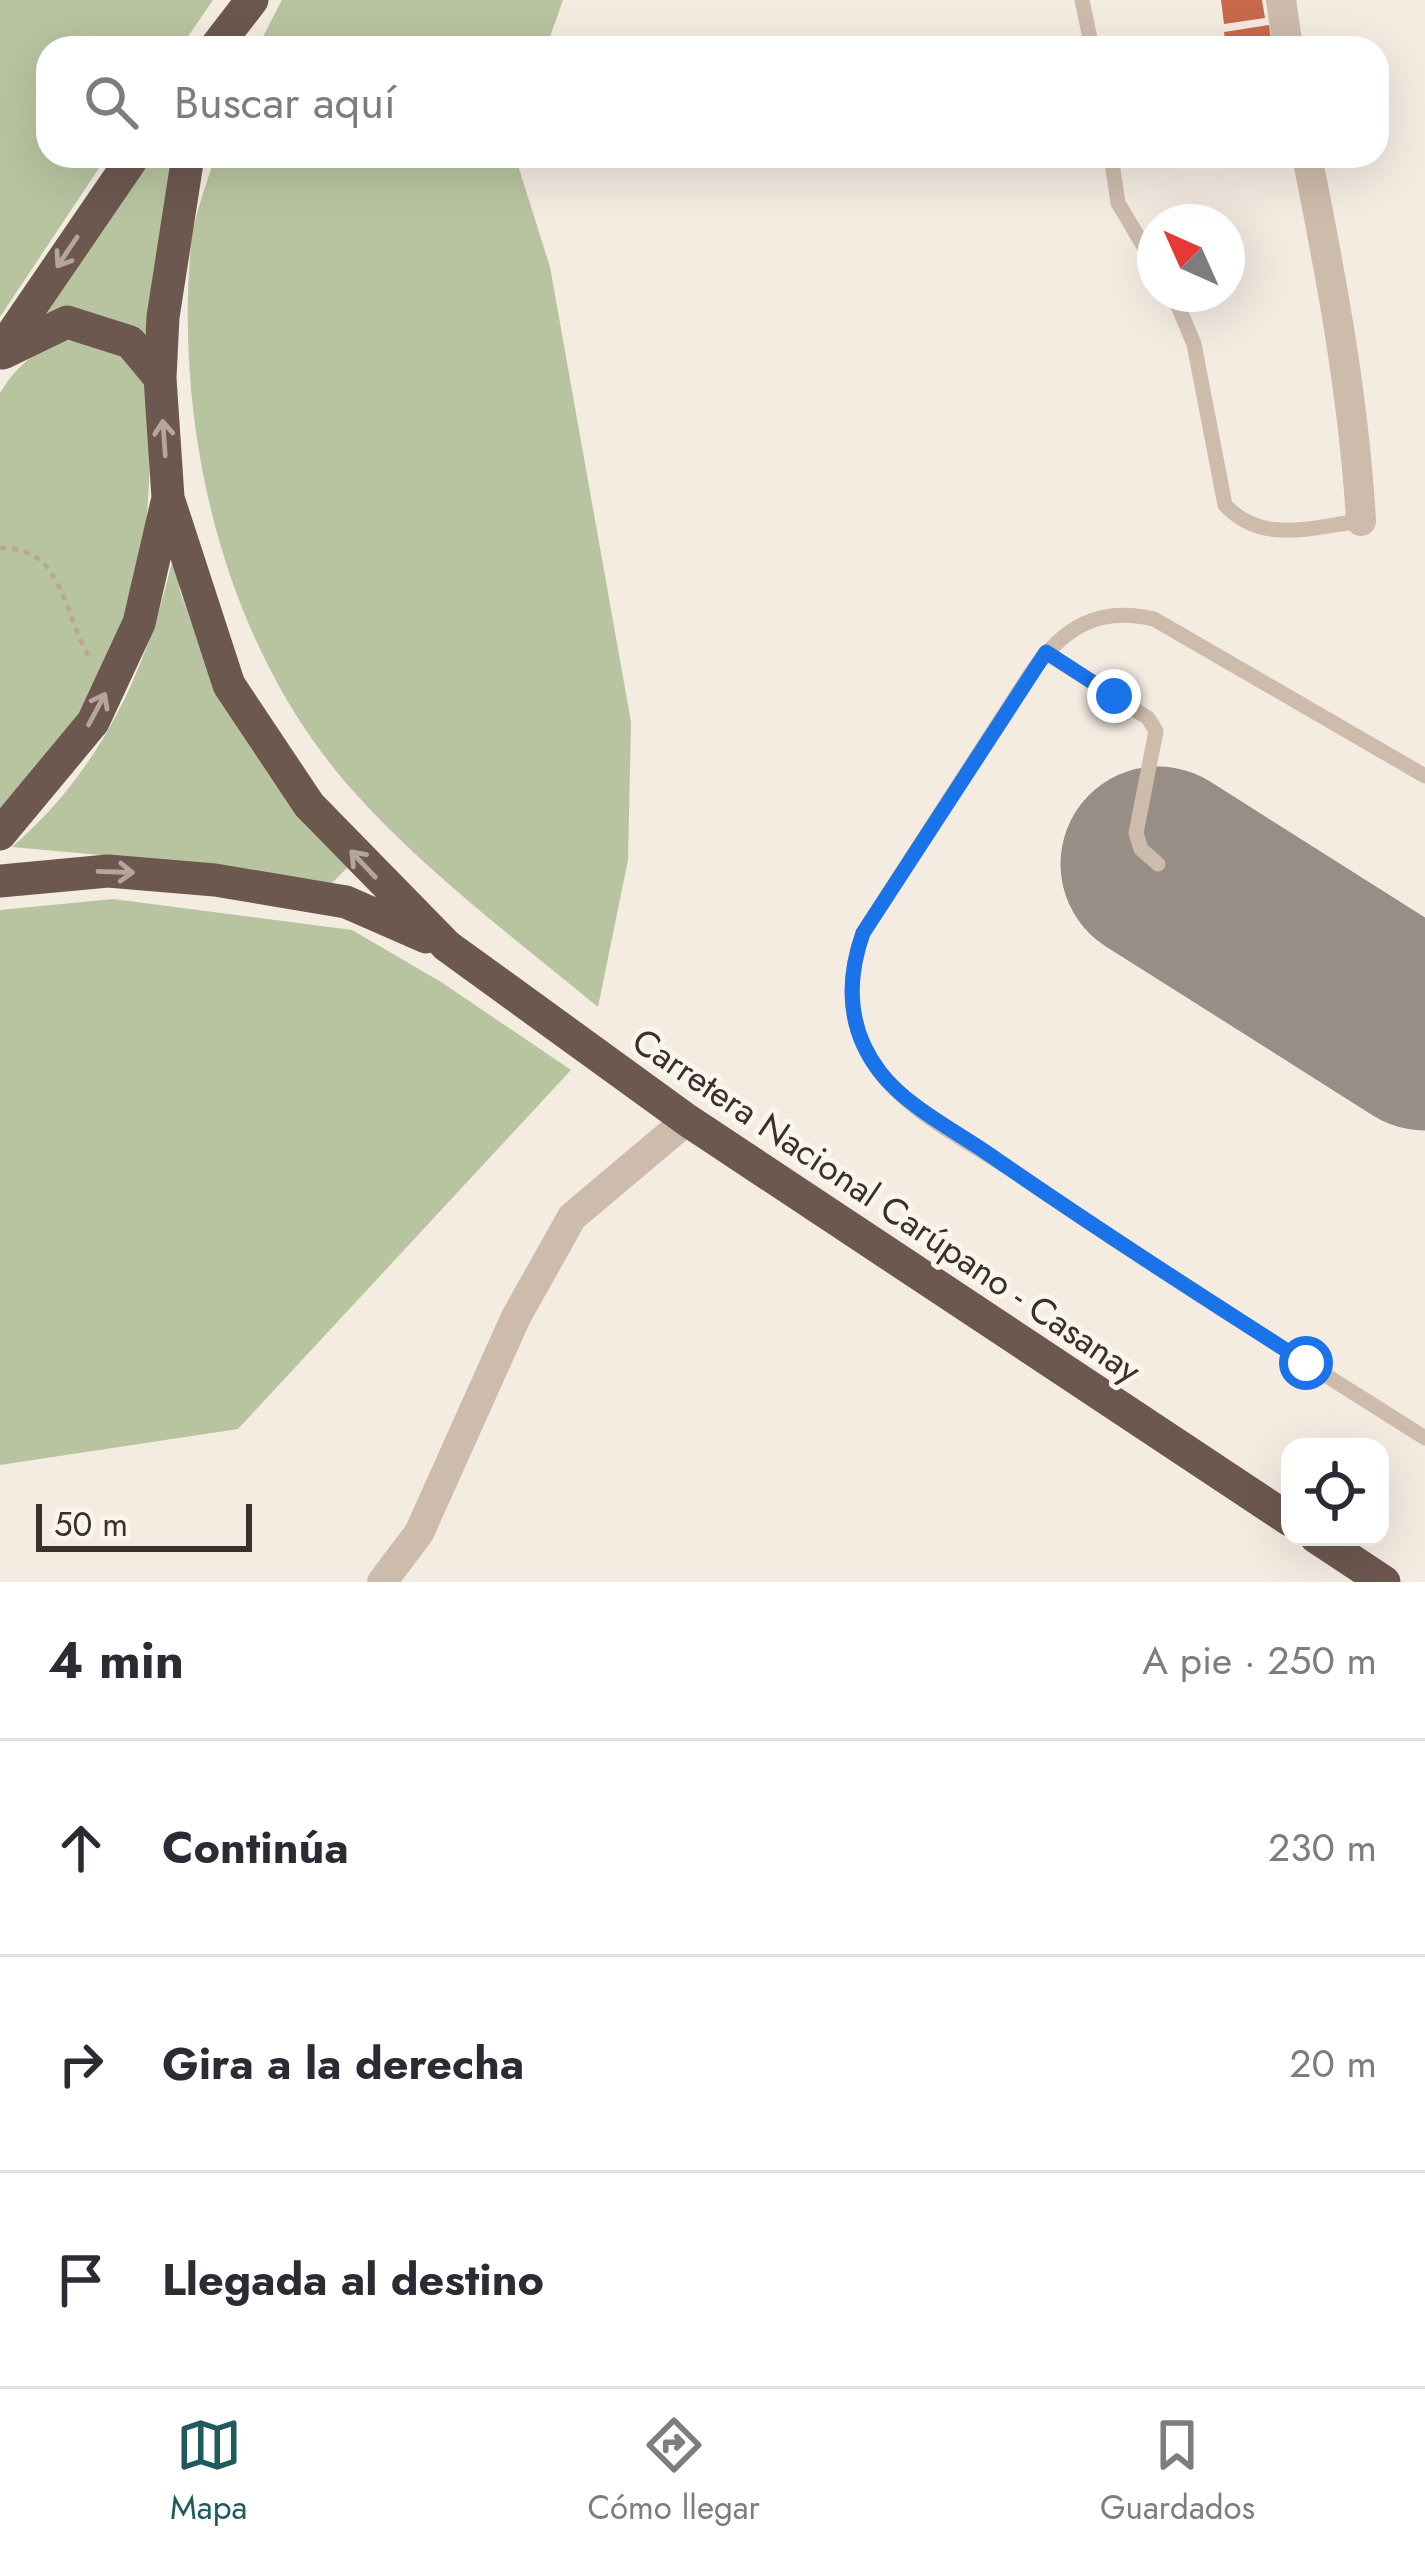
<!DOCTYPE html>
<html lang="es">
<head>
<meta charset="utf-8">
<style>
	:root { --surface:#fff; --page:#f7f7f7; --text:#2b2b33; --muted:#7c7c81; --line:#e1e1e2; --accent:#1f5a5e }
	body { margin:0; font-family:Jost,sans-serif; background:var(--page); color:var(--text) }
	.controls { position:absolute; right:36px; bottom:36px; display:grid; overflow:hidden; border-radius:24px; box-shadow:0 12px 48px #0002 }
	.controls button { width:108px; height:108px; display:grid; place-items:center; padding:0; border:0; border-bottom:3px solid var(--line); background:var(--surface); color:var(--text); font:60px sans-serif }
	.compass { position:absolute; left:1137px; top:204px; width:108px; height:108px; border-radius:50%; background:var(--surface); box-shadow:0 12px 48px #0002; rotate:315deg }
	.scale { position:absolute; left:36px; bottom:30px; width:216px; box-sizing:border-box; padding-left:12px; border:6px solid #3b302b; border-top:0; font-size:33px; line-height:42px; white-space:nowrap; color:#3b302b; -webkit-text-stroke:9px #fbf5ee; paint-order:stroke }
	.stop { position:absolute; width:36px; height:36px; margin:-27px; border:9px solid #1a73e8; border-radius:50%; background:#fff }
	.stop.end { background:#1a73e8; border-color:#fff; box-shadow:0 3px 12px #0008 }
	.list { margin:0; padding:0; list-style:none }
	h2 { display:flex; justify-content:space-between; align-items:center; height:156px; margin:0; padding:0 48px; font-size:51px }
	h2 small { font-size:39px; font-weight:400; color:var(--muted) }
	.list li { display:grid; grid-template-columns:78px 1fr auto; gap:36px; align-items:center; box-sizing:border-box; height:216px; padding:0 48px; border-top:3px solid var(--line) }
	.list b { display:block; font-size:45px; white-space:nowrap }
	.list em { font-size:39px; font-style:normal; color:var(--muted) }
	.icon { flex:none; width:66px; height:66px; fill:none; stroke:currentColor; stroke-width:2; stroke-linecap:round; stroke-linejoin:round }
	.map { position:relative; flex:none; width:1425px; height:1582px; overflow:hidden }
	.search { position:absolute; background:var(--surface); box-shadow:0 12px 48px #0002; left:36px; right:36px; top:36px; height:132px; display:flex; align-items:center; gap:30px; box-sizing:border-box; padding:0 42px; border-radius:36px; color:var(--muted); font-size:45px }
	.sheet { height:804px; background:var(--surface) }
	nav { display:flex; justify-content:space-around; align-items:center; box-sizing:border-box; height:168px; border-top:3px solid var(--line); background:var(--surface); font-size:33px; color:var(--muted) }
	nav a { display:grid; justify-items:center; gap:6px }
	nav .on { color:var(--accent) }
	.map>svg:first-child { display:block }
</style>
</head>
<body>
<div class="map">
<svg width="1425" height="1582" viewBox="0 0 1425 1582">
	<rect width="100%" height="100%" fill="#f4ebe1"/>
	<path fill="#b8c4a0" d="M0,0H213L180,48H48V156H107L0,317Z
		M282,0H563L546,48H257Z
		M148,156H177L144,343C111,311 80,310 36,316Z
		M215,156H515L550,267L631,722L628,860L598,1007C512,936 420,868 346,783C223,640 174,429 191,244C194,215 207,184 215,156Z
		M79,336L123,351L152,387C148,497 153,627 85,719C59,754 28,786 0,818V393C21,359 42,347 79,336Z
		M175,549L180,591L214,687L349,866L330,885L198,864L12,847C104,767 149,665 175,549Z
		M113,899L352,930L441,982L571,1070L238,1429L0,1465V910Z"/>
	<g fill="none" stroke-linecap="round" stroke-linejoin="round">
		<path stroke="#988e86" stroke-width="195" d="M1158,864L1425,1033"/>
	</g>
	<path fill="#c8694b" d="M1221,0H1262L1265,18L1224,24Z
		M1269,25L1272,48H1226L1224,32Z"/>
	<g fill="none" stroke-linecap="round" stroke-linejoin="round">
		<path stroke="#b9a596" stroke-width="4.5" stroke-dasharray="6 6" stroke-linecap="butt" d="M0,548C64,546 63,615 90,658"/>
		<path stroke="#cdbbac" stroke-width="15" d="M1082,0L1092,48
			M1111,156L1118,203L1155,265
			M1173,294L1194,344L1225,505C1262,545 1312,527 1361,521
			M1046,653L1148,718L1156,731L1136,833L1141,849L1158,864
			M1425,776L1154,619C1098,606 1064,627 1031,673L863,933C846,981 847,1028 879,1071C909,1112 968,1141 1010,1169C1146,1263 1286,1350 1425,1438"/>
		<path stroke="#cdbbac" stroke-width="30" d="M1281,0L1288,48
			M1307,156C1331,276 1354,398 1361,521
			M382,1582L419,1533L516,1317L572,1217L687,1120"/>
		<path stroke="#6c584f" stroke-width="33" d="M215,48L252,0
			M0,352L134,156
			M3,353L67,322L130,342L160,378
			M168,498L229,685L309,805L447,946L687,1120L1290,1520
			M0,834L93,722L139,623L168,498L160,378L163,317L188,156
			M0,881L108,871L215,880L346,902L426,937
			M1316,1537L1384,1582"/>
	</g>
	<defs><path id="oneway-shaft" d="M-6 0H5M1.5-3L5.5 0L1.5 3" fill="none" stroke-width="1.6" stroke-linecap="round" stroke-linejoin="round" transform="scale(3)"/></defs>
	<g stroke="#b4a69e">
		<use href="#oneway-shaft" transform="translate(67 252) rotate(124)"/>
		<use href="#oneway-shaft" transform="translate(164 438) rotate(-94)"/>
		<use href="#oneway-shaft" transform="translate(97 709) rotate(-62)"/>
		<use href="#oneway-shaft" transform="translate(363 864) rotate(-133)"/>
		<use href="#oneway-shaft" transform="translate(116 872) rotate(2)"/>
	</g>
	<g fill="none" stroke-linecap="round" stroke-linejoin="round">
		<path stroke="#1a73e8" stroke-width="15" d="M1114,696L1046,652L863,933C846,981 847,1029 880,1072C907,1107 954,1130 990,1155C1094,1227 1200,1295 1306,1363"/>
	</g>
	<g text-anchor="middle" stroke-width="10" stroke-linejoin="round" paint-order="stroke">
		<g font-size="36" fill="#3b302b" stroke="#fbf5ee">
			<text transform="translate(887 1205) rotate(34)" y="13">Carretera Nacional Carúpano - Casanay</text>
		</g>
	</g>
</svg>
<div class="controls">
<button><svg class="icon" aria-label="locate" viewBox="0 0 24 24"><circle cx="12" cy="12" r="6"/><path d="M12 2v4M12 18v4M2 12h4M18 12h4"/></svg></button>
</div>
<svg class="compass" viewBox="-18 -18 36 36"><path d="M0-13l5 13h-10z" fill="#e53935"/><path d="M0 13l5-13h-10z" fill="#7c7c81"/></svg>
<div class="scale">50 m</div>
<div class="stop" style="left:1306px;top:1363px"></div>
<div class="stop end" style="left:1114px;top:696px"></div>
<div class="search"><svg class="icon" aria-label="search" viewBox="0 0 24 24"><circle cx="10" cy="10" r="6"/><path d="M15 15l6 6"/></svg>Buscar aquí</div>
</div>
<section class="sheet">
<h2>4 min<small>A pie · 250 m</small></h2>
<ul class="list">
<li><svg class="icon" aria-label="ahead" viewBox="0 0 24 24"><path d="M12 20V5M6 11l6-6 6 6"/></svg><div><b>Continúa</b></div><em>230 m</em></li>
<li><svg class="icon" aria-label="right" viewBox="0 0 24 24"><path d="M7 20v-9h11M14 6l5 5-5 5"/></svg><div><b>Gira a la derecha</b></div><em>20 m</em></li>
<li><svg class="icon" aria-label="arrive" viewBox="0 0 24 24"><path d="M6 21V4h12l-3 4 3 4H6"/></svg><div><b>Llegada al destino</b></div></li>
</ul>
</section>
<nav>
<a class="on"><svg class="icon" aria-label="map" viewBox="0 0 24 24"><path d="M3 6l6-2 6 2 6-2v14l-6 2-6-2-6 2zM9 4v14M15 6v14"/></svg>Mapa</a>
<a><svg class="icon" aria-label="directions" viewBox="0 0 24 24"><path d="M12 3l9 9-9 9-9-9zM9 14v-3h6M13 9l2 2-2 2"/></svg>Cómo llegar</a>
<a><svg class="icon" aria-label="saved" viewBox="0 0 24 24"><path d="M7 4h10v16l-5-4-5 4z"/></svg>Guardados</a>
</nav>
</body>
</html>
